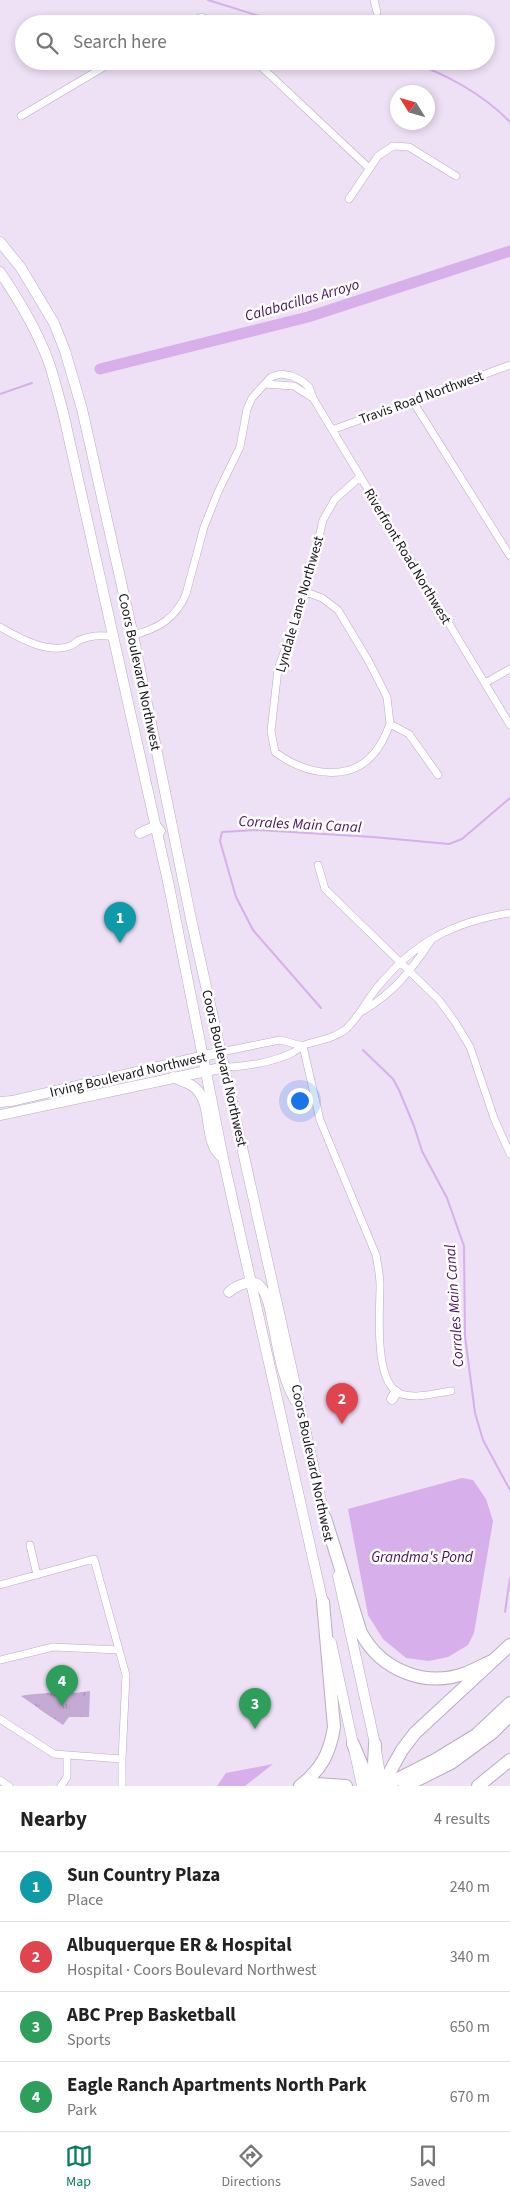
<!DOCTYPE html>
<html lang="en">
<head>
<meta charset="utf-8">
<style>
	:root { --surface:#fff; --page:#f2f2f2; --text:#222; --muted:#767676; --line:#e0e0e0; --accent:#0a7c59 }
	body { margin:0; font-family:"Source Sans 3",sans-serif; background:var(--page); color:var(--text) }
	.compass { position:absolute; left:390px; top:85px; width:45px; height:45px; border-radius:50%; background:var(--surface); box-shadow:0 2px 8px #0003; rotate:307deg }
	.you { position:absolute; left:299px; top:1100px; width:18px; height:18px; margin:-12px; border:4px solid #fff; border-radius:50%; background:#1a73e8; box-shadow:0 0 0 8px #1a73e833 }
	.badge { display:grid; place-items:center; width:32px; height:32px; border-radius:50%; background:var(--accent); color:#fff; font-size:16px; font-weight:700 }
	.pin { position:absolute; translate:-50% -41px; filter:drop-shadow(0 1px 2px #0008) }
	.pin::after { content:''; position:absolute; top:26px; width:18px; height:15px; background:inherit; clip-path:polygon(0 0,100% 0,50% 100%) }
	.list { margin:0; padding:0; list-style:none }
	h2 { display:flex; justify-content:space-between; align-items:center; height:65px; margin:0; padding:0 20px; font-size:21px }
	h2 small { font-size:16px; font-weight:400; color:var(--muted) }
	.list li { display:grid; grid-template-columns:32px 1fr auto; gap:15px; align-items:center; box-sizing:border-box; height:70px; padding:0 20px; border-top:1px solid var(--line) }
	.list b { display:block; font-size:19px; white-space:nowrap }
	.list p { margin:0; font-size:16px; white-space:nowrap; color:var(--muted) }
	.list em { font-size:16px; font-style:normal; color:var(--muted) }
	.icon { flex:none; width:28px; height:28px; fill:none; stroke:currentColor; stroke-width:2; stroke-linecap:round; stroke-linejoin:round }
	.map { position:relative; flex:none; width:510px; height:1786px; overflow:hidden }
	.search { position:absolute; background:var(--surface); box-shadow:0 2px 8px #0003; left:15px; right:15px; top:15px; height:55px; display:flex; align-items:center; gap:12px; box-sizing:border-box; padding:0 18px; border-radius:28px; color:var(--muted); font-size:19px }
	.sheet { height:345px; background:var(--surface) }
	nav { display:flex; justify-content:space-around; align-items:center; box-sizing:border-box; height:70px; border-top:1px solid var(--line); background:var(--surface); font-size:14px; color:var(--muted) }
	nav a { display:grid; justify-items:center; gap:2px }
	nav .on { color:var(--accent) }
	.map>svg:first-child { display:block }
</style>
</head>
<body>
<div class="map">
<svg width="510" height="1786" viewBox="0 0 510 1786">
	<defs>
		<pattern id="grass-tufts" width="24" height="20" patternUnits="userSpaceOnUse" patternTransform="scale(1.25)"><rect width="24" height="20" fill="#c5aad3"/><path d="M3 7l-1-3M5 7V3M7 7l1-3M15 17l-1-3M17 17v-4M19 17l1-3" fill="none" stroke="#a891b5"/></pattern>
	</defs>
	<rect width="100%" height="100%" fill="#eee0f5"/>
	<path fill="url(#grass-tufts)" d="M66,1690L75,1693L90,1691L89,1717H69L63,1725L21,1696C36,1693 51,1694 66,1690Z"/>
	<path fill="#c5aad3" d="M70,1693H82V1715H69Z
		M48,1694L61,1703L51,1717L38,1708Z"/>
	<path fill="#d7afeb" d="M462,1478L473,1480L486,1499L493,1521L474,1633L468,1645L448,1657L429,1661L406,1658L383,1639L368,1615L348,1509Z
		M273,1764L245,1786H217L226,1773Z"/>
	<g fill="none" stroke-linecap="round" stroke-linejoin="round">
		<path stroke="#d7afeb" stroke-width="2" d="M208,0L285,24
			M407,61C445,73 483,94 510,122
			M0,394L32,383
			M321,1008L253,930L236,897L220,841L222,832L258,830L373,837L449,844L462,839L510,798
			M363,1050L393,1079L399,1090L414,1126L422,1151L447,1198L464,1246L465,1336L475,1413L483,1440L510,1490
			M505,1612L510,1578"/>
		<path stroke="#d7afeb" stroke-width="11" d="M100,369L308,317L510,251"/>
		<g stroke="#b9acc0" stroke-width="8">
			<path id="street" d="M374,0L377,12
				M184,24L202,17L214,24
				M255,61L369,168
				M21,116L114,61
				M349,199L378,156L393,146L409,147L456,176
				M265,384L294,386L313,398
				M412,400L510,556
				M332,430L510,365
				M360,477L335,499L323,520L306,592L278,669L271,731L275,752C307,776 356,785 380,745C384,739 387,731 390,724
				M306,592L322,598L338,610L368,660L387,697L390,724L409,734L438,775
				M0,627C19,638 47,654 70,646C74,645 76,641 80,640C91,635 103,635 114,637
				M133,635C158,629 176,618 186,594L204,527L218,492L240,447L247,409L252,398L271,377L281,374L292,376L302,381L309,387L313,398L510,725
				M485,683L510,669
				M318,865L325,889L439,1000L455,1022L470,1047L494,1118L510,1154
				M363,1011C394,992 410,972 430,942
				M303,1046L320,1120L376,1255C378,1266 380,1275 380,1286C380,1310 373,1384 401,1394C416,1399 436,1393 451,1391
				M221,1052L280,1040L303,1046
				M225,1067C245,1067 273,1062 292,1053C296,1051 300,1047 304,1045C319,1040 334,1039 346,1029C359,1017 365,1003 376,989C413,943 452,922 510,913
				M30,1545L37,1575
				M0,1585L94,1559L126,1675L122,1759
				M0,1660L53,1647L119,1650
				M0,1719L54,1754L122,1759V1786
				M0,1780L9,1786
				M61,1786L67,1777V1755"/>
		</g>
		<g stroke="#b9acc0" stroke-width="11">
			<path id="secondary" d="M0,1102L12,1101L221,1052
				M0,1115L225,1067
				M392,1399L396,1392"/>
		</g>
		<g stroke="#b9acc0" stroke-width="11">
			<path id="primary" d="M0,242L21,268L54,323L65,351L82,409L133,635L191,919L326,1523
				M0,272C19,300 36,328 48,360C54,377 58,394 63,412L169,886L223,1158L324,1608
				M140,833L156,826L160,831
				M173,1077C179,1080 185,1082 191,1085C216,1100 201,1141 222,1157
				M229,1292C235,1286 253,1278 260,1286C268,1294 270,1309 272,1319C278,1346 281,1376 295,1400
				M338,1576L375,1744L382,1786
				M331,1642L362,1786"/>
		</g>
		<g stroke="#b9acc0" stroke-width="14">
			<path id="highway" d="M325,1518L361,1633C382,1671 426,1688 466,1673C476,1669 485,1664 494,1660
				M353,1744L364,1770L374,1786
				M300,1786C321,1770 330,1753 334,1727L323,1602
				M311,1786L316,1784L346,1786
				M373,1786L375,1744
				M382,1786L402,1750L415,1733L510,1645
				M384,1786L435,1760L476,1735L510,1703
				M405,1786L451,1763L492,1733L510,1715
				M478,1786L510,1760"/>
		</g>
		<use href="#street" stroke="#fff" stroke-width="7"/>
		<use href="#secondary" stroke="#fff" stroke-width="10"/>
		<use href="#primary" stroke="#fff" stroke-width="10"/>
		<use href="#highway" stroke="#fff" stroke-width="12"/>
	</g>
	<g text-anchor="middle" stroke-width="5" stroke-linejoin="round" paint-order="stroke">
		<g font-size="14" fill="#161219" stroke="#fff">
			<text transform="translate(421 397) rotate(-20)" y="5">Travis Road Northwest</text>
			<text transform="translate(408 556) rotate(59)" y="5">Riverfront Road Northwest</text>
			<text transform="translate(299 604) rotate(-74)" y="5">Lyndale Lane Northwest</text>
			<text transform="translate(140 672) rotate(78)" y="5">Coors Boulevard Northwest</text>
			<text transform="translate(225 1068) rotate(77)" y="5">Coors Boulevard Northwest</text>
			<text transform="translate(128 1074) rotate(-13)" y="5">Irving Boulevard Northwest</text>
			<text transform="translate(313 1463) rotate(78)" y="5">Coors Boulevard Northwest</text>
		</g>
		<g font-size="15" font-style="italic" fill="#431057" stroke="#fff">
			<text transform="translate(302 300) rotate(-16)" y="5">Calabacillas Arroyo</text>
			<text transform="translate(300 824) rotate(3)" y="5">Corrales Main Canal</text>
			<text transform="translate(454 1306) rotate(-94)" y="5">Corrales Main Canal</text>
			<text x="422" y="1562">Grandma's Pond</text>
		</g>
	</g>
</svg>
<svg class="compass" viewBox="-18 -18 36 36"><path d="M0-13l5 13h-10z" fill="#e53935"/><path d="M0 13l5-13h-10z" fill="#767676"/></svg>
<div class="you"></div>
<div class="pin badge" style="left:120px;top:943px;background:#0f9aa8">1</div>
<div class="pin badge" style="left:342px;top:1424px;background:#e0444e">2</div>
<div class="pin badge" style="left:255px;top:1729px;background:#2e9e5b">3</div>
<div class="pin badge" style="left:62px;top:1706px;background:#2e9e5b">4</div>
<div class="search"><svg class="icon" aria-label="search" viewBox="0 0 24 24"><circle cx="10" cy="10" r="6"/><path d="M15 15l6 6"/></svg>Search here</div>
</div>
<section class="sheet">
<h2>Nearby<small>4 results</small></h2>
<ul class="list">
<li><span class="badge" style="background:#0f9aa8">1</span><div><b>Sun Country Plaza</b><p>Place</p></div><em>240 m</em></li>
<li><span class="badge" style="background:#e0444e">2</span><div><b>Albuquerque ER &amp; Hospital</b><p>Hospital · Coors Boulevard Northwest</p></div><em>340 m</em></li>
<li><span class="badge" style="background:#2e9e5b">3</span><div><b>ABC Prep Basketball</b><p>Sports</p></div><em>650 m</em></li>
<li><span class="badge" style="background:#2e9e5b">4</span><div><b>Eagle Ranch Apartments North Park</b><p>Park</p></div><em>670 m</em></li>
</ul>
</section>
<nav>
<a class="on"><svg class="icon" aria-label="map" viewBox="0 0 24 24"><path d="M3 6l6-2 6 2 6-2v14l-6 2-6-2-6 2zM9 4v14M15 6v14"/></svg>Map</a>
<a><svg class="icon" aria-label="directions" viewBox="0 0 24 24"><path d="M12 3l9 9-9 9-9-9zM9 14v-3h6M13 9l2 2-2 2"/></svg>Directions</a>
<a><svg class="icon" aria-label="saved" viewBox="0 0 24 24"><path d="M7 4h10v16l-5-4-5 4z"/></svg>Saved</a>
</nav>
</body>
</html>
